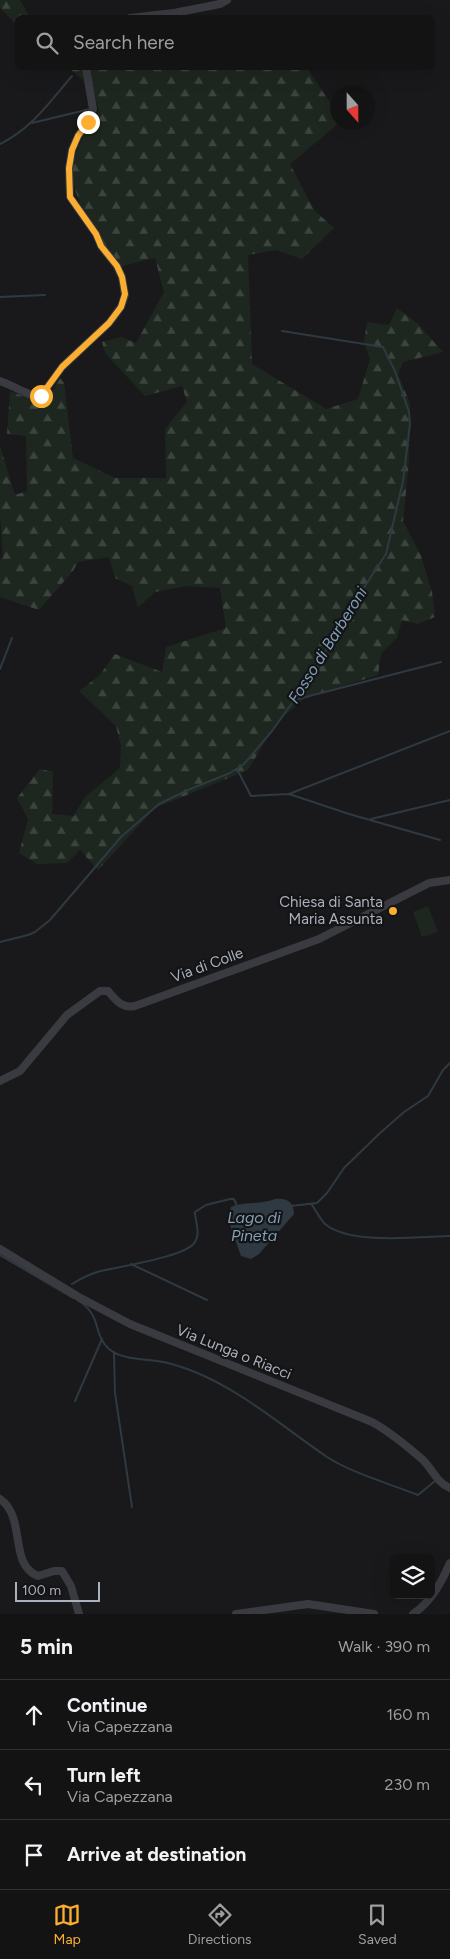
<!DOCTYPE html>
<html lang="en">
<head>
<meta charset="utf-8">
<style>
	:root { --surface:#131314; --page:#202022; --text:#f1f3f6; --muted:#9d9ea0; --line:#323234; --accent:#fcae31 }
	body { margin:0; font-family:Figtree,sans-serif; background:var(--page); color:var(--text) }
	.controls { position:absolute; right:15px; bottom:15px; display:grid; overflow:hidden; border-radius:8px; box-shadow:0 5px 20px #0002 }
	.controls button { width:45px; height:45px; display:grid; place-items:center; padding:0; border:0; border-bottom:1px solid var(--line); background:var(--surface); color:var(--text); font:25px sans-serif }
	.compass { position:absolute; left:330px; top:85px; width:45px; height:45px; border-radius:50%; background:var(--surface); box-shadow:0 5px 20px #0002; rotate:159deg }
	.scale { position:absolute; left:15px; bottom:12px; width:85px; box-sizing:border-box; padding-left:5px; border:2px solid #abb1bc; border-top:0; font-size:14px; line-height:18px; white-space:nowrap; color:#abb1bc; -webkit-text-stroke:4px #141416; paint-order:stroke }
	.stop { position:absolute; width:15px; height:15px; margin:-11px; border:4px solid #fcae31; border-radius:50%; background:#fff }
	.stop.end { background:#fcae31; border-color:#fff; box-shadow:0 1px 5px #0008 }
	.list { margin:0; padding:0; list-style:none }
	h2 { display:flex; justify-content:space-between; align-items:center; height:65px; margin:0; padding:0 20px; font-size:21px }
	h2 small { font-size:16px; font-weight:400; color:var(--muted) }
	.list li { display:grid; grid-template-columns:32px 1fr auto; gap:15px; align-items:center; box-sizing:border-box; height:70px; padding:0 20px; border-top:1px solid var(--line) }
	.list b { display:block; font-size:19px; white-space:nowrap }
	.list p { margin:0; font-size:16px; white-space:nowrap; color:var(--muted) }
	.list em { font-size:16px; font-style:normal; color:var(--muted) }
	.icon { flex:none; width:28px; height:28px; fill:none; stroke:currentColor; stroke-width:2; stroke-linecap:round; stroke-linejoin:round }
	.map { position:relative; flex:none; width:450px; height:1614px; overflow:hidden }
	.search { position:absolute; background:var(--surface); box-shadow:0 5px 20px #0002; left:15px; right:15px; top:15px; height:55px; display:flex; align-items:center; gap:12px; box-sizing:border-box; padding:0 18px; border-radius:8px; color:var(--muted); font-size:19px }
	.sheet { height:275px; background:var(--surface) }
	nav { display:flex; justify-content:space-around; align-items:center; box-sizing:border-box; height:70px; border-top:1px solid var(--line); background:var(--surface); font-size:14px; color:var(--muted) }
	nav a { display:grid; justify-items:center; gap:2px }
	nav .on { color:var(--accent) }
	.map>svg:first-child { display:block }
</style>
</head>
<body>
<div class="map">
<svg width="450" height="1614" viewBox="0 0 450 1614">
	<defs>
		<pattern id="forest-firs" width="22" height="20" patternUnits="userSpaceOnUse" patternTransform="scale(1.25)"><rect width="22" height="20" fill="#1e271f"/><path d="M5 1l3.5 6h-7zM16 11l3.5 6h-7z" fill="#3c443e"/></pattern>
	</defs>
	<rect width="100%" height="100%" fill="#19191b"/>
	<path fill="url(#forest-firs)" d="M0,0H20L30,17L18,18L17,25L0,8Z
		M69,68H307L337,113L338,122L339,123L290,164L314,210L334,228L302,259L276,250L248,255L252,364L326,409L358,399L370,359L364,342L367,322L389,325L397,308L417,323L443,352L403,362L398,374L410,404L409,462L403,521L421,556L432,592L435,617L417,624L402,620L397,638L381,654L378,675L305,698L276,723L248,770L155,808L98,870L80,850L67,863L37,864L19,853L28,819L17,798L40,769L53,772L52,814L74,816L84,798L120,768L121,746L116,726L79,691L99,676L115,654L162,672L166,647L226,628L220,588L186,586L155,592L138,607L132,586L115,578L109,557L78,562L73,571L39,610L0,597V559L3,558L0,513V446L15,495L27,491L26,436L7,434L10,391L39,402L49,397L60,378L64,383L73,458L115,478H166L165,429L187,402L182,386L145,396L105,353L102,342L121,337L136,343L164,292L155,258L122,266C103,244 67,196 73,165C77,145 89,127 99,110L93,89Z"/>
	<path fill="#1e271f" d="M428,906L438,932L422,937L413,912Z"/>
	<path fill="#2e3941" d="M275,1199C286,1198 294,1201 294,1214L259,1254L251,1259L241,1256L228,1219L231,1207C245,1201 260,1205 275,1199Z"/>
	<g fill="none" stroke-linecap="round" stroke-linejoin="round">
		<path stroke="#2e3941" stroke-width="2" d="M32,123L90,109
			M0,144C32,128 49,103 72,76
			M0,297L45,295
			M0,669L12,638
			M294,700L441,662
			M237,769L251,796L289,794L450,731
			M289,794L349,814L440,840
			M371,819L450,800
			M0,942L28,935L35,932L50,920L121,837L159,804L188,790L230,773L244,764L272,731L317,668L336,630L386,554L403,481L410,424L409,412L395,371L383,347L282,331
			M312,1205C316,1211 320,1219 325,1224C350,1245 418,1237 450,1236
			M291,1206L317,1203L327,1193L344,1168L379,1134L404,1112L428,1096L443,1070L450,1063
			M0,1255L73,1298
			M131,1264L207,1300
			M72,1284C80,1279 88,1275 97,1272C115,1267 187,1257 195,1242C201,1233 195,1222 195,1212L206,1205L230,1199H234L237,1206
			M77,1300C103,1315 92,1334 109,1349C120,1359 143,1359 157,1361C168,1362 179,1366 190,1370C240,1389 283,1427 327,1457C354,1474 388,1483 418,1495L435,1481
			M114,1352L115,1393L132,1507
			M75,1401L102,1339"/>
		<path stroke="#3a3b41" stroke-width="8" d="M130,18L174,13L220,4L227,0
			M0,381C11,384 31,398 41,396L62,367L109,323L121,307L125,295L122,277L117,266L101,246L96,234L70,197L69,168L72,150L78,136L88,122L93,109L86,68
			M0,1081L20,1071L67,1015L100,991H108C116,1000 122,1009 135,1006L319,939L429,883L450,880
			M0,1249L77,1296L130,1324L372,1422C390,1432 407,1446 423,1460C433,1470 437,1483 450,1488
			M0,1499C27,1518 8,1564 38,1576L54,1571H62L71,1586L79,1614
			M236,1614L308,1604L374,1614
			M413,1614C432,1601 441,1583 450,1563"/>
	</g>
	<g fill="none" stroke-linecap="round" stroke-linejoin="round">
		<path stroke="#fcae31" stroke-width="6" d="M41,396L62,367L109,323L121,307L125,294L122,277L117,266L101,246L96,234L70,197L69,168L72,150L78,136L88,122"/>
	</g>
	<circle fill="#fcae31" stroke="#141416" stroke-width="2" cx="393" cy="911" r="5"/>
	<g text-anchor="middle" stroke-width="4.5" stroke-linejoin="round" paint-order="stroke">
		<g font-size="15" fill="#abb1bc" stroke="#141416" text-anchor="end">
			<text x="383" y="907">Chiesa di Santa<tspan x="383" dy="17">Maria Assunta</tspan></text>
		</g>
		<g font-size="15" fill="#abb1bc" stroke="#141416">
			<text transform="translate(207 965) rotate(-20)" y="5">Via di Colle</text>
			<text transform="translate(234 1352) rotate(22)" y="5">Via Lunga o Riacci</text>
		</g>
		<g font-size="16" font-style="italic" fill="#81a0b8" stroke="#141416">
			<text transform="translate(327 645) rotate(-58)" y="6">Fosso di Barberoni</text>
			<text x="254" y="1223">Lago di<tspan x="254" dy="18">Pineta</tspan></text>
		</g>
	</g>
</svg>
<div class="controls">
<button><svg class="icon" aria-label="layers" viewBox="0 0 24 24"><path d="M12 4l9 5-9 5-9-5zM3 14l9 5 9-5"/></svg></button>
</div>
<svg class="compass" viewBox="-18 -18 36 36"><path d="M0-13l5 13h-10z" fill="#e53935"/><path d="M0 13l5-13h-10z" fill="#9d9ea0"/></svg>
<div class="scale">100 m</div>
<div class="stop" style="left:41px;top:396px"></div>
<div class="stop end" style="left:88px;top:122px"></div>
<div class="search"><svg class="icon" aria-label="search" viewBox="0 0 24 24"><circle cx="10" cy="10" r="6"/><path d="M15 15l6 6"/></svg>Search here</div>
</div>
<section class="sheet">
<h2>5 min<small>Walk · 390 m</small></h2>
<ul class="list">
<li><svg class="icon" aria-label="ahead" viewBox="0 0 24 24"><path d="M12 20V5M6 11l6-6 6 6"/></svg><div><b>Continue</b><p>Via Capezzana</p></div><em>160 m</em></li>
<li><svg class="icon" aria-label="left" viewBox="0 0 24 24"><path d="M17 20v-9H6M10 6l-5 5 5 5"/></svg><div><b>Turn left</b><p>Via Capezzana</p></div><em>230 m</em></li>
<li><svg class="icon" aria-label="arrive" viewBox="0 0 24 24"><path d="M6 21V4h12l-3 4 3 4H6"/></svg><div><b>Arrive at destination</b></div></li>
</ul>
</section>
<nav>
<a class="on"><svg class="icon" aria-label="map" viewBox="0 0 24 24"><path d="M3 6l6-2 6 2 6-2v14l-6 2-6-2-6 2zM9 4v14M15 6v14"/></svg>Map</a>
<a><svg class="icon" aria-label="directions" viewBox="0 0 24 24"><path d="M12 3l9 9-9 9-9-9zM9 14v-3h6M13 9l2 2-2 2"/></svg>Directions</a>
<a><svg class="icon" aria-label="saved" viewBox="0 0 24 24"><path d="M7 4h10v16l-5-4-5 4z"/></svg>Saved</a>
</nav>
</body>
</html>
